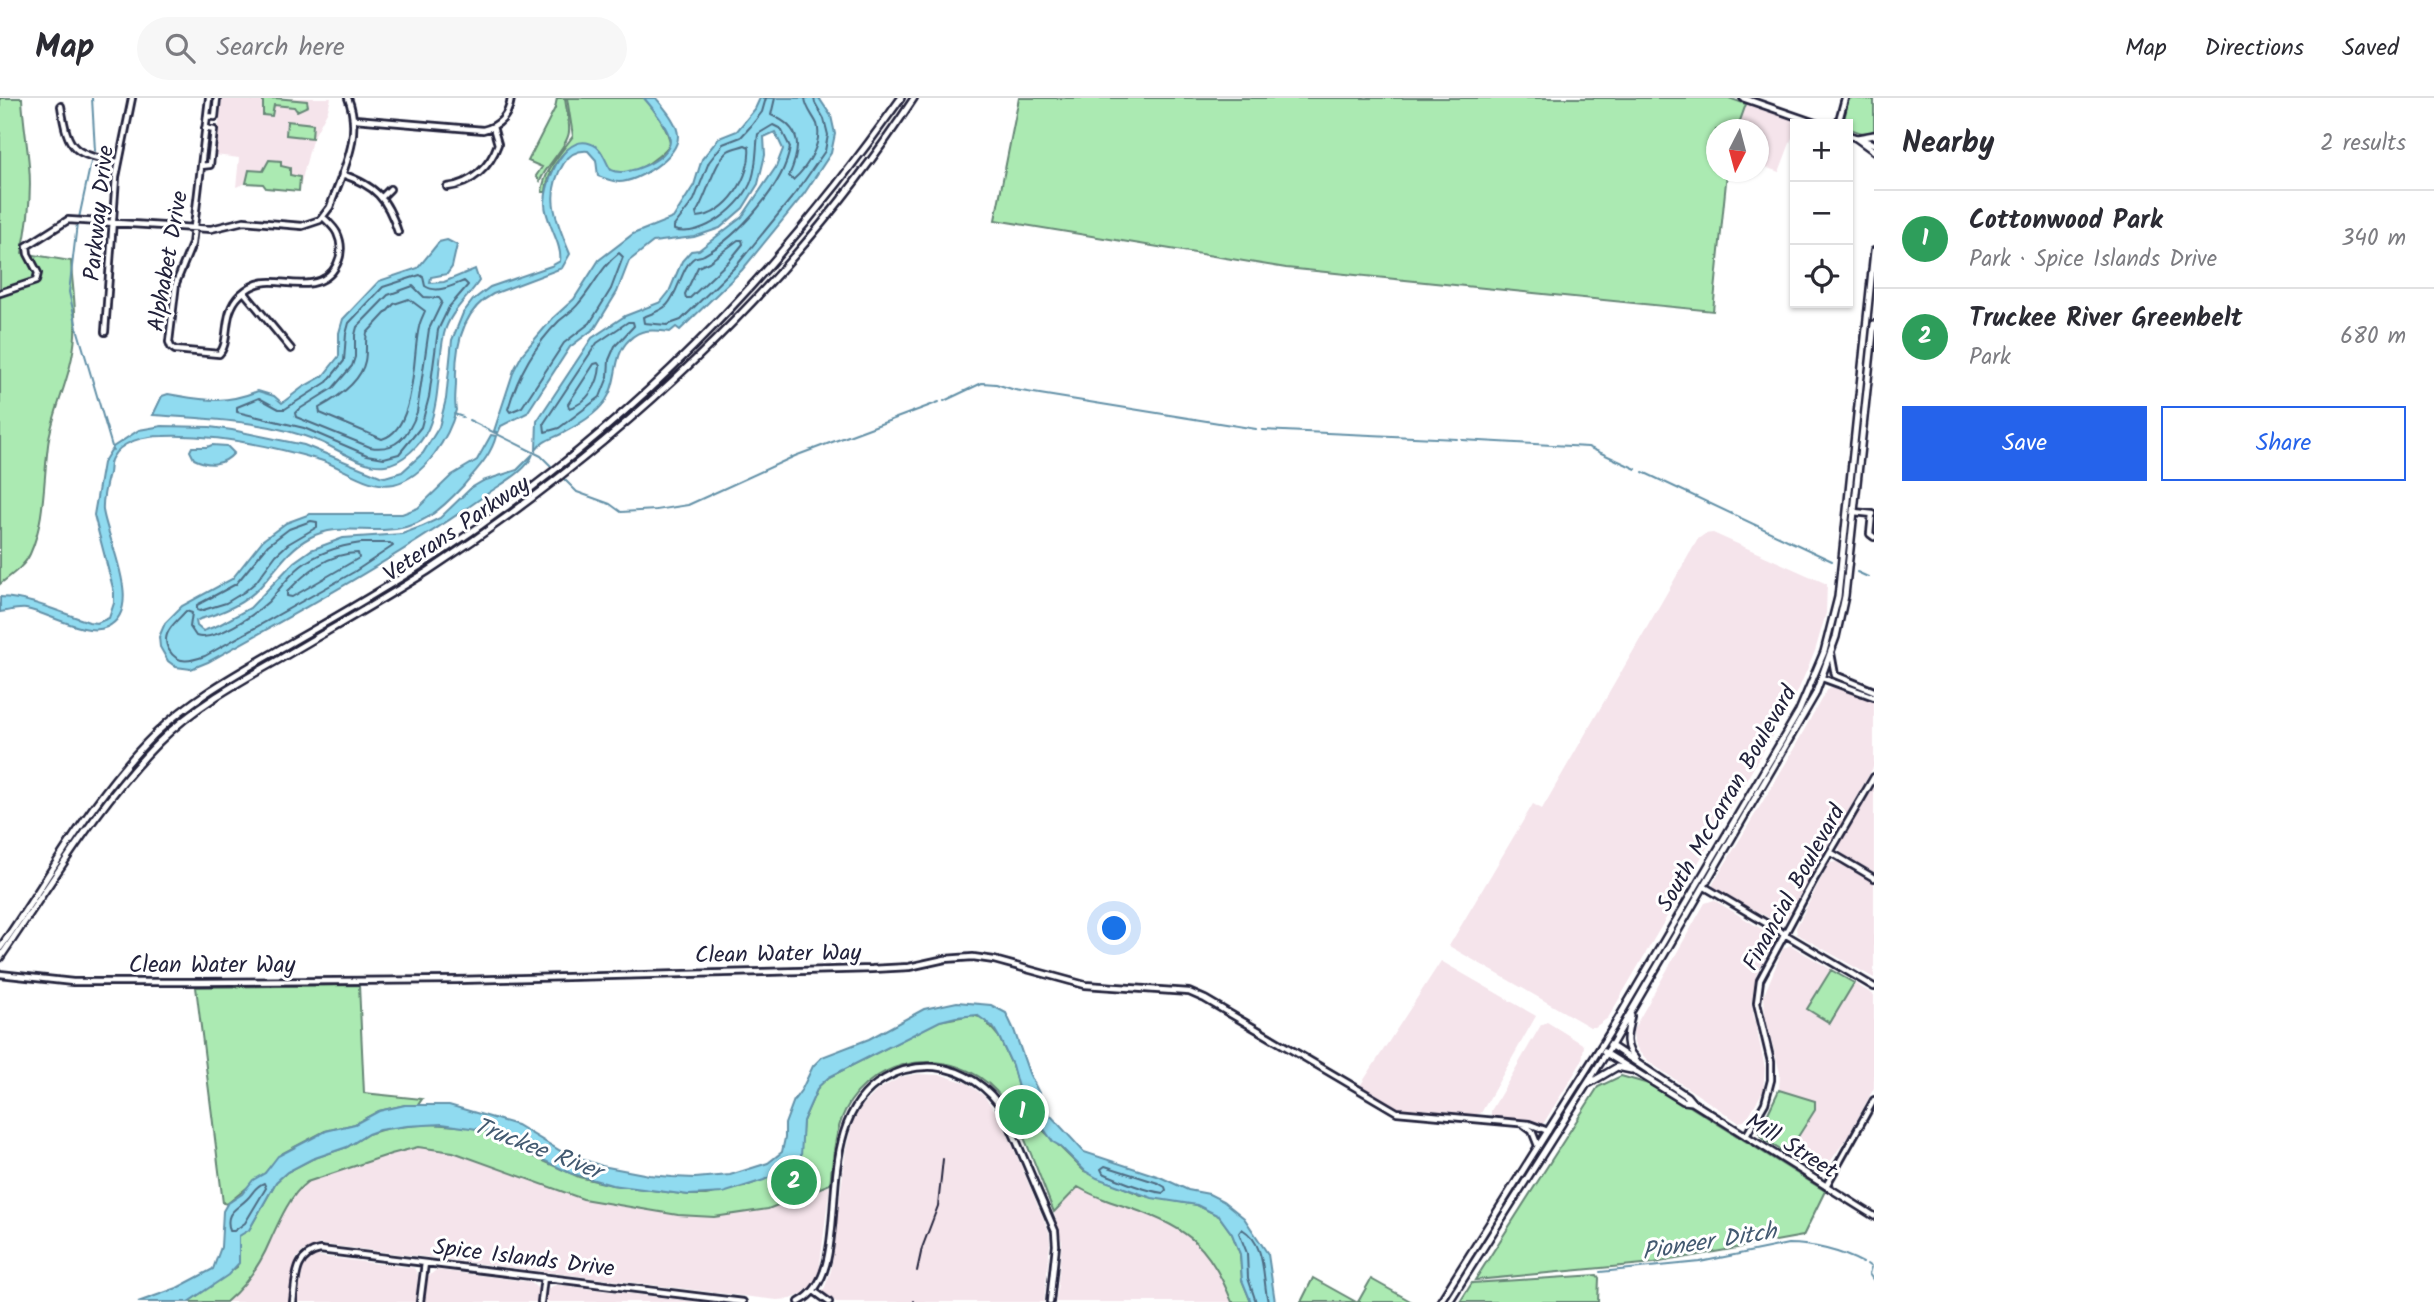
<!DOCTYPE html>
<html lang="en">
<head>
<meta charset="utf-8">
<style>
	:root { --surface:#fff; --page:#f7f7f7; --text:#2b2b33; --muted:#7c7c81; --line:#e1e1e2; --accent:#2563eb }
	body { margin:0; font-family:Kalam,sans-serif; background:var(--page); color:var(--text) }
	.controls { position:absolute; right:21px; top:21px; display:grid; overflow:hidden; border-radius:0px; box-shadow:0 2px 5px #0004 }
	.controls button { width:63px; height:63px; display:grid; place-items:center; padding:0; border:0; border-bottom:2px solid var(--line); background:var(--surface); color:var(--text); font:35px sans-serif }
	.compass { position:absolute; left:1706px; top:21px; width:63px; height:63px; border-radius:50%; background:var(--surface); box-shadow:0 2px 5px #0004; rotate:186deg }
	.you { position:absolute; left:1115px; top:831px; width:24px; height:24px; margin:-18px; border:5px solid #fff; border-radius:50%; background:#1a73e8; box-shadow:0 0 0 10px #1a73e833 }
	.badge { display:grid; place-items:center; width:46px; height:46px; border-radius:50%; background:var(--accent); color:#fff; font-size:23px; font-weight:700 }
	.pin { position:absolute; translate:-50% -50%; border:4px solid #fff; box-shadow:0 2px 7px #0006 }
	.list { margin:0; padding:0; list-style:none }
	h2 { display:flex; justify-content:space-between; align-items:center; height:91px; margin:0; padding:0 28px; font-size:30px }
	h2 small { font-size:23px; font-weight:400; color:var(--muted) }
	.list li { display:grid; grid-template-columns:46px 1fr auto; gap:21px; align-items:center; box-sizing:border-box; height:98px; padding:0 28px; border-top:2px solid var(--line) }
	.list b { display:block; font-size:26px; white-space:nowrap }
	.list p { margin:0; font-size:23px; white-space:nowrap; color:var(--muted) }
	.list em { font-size:23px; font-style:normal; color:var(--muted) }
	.actions { display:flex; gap:14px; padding:21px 28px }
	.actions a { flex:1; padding:16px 0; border:2px solid var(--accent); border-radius:0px; text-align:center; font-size:24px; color:var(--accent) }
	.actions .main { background:var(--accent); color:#fff }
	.icon { flex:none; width:38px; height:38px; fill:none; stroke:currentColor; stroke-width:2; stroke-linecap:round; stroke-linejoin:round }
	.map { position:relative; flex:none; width:1874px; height:1204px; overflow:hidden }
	header { display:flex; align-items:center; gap:42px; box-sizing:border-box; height:98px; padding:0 35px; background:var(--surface); border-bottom:2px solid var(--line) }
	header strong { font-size:33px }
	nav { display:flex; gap:38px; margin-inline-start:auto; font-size:24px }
	.search { width:490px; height:63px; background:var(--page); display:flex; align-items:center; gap:18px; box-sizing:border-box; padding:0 24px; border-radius:38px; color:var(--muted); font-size:26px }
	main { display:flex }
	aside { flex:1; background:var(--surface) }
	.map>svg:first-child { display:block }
</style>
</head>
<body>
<header>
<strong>Map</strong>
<div class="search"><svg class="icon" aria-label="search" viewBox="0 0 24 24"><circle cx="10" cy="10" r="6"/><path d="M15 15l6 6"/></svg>Search here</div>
<nav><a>Map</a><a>Directions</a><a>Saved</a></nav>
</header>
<main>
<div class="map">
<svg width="1874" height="1204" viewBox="0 0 1874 1204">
	<rect width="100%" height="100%" fill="#fff"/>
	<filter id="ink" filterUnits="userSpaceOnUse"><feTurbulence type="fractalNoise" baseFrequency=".0143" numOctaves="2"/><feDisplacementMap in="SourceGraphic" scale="14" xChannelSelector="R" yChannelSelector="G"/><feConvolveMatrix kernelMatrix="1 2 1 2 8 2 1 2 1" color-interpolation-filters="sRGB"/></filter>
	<g filter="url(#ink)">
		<path fill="#f5e4eb" d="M222,0H331L328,12L312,42L299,93L266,90L263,86L247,85L236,89L239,60L215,57Z
			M1746,6L1798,24L1779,74L1759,67L1758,32H1737Z
			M1713,435L1827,486L1826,515L1815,553L1797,595L1608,920L1595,929H1590L1449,848L1533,706L1542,711L1698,441L1705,436Z
			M1834,589L1874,602V668L1786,821L1782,824H1777L1713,790V786L1786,665L1823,598L1829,590Z
			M1874,689V774L1846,759L1840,753L1839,746Z
			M1837,764L1874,785V880L1797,836L1796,830L1829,765Z
			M1714,802L1773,838L1774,844L1756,877L1751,905L1765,970L1763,993L1749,1017L1744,1023L1738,1024L1652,966L1640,955L1634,945L1633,932L1705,805Z
			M1790,847L1874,897V990L1848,1038L1823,1074L1817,1075L1787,1056L1815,1012V1003L1779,992L1780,975L1765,917L1764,897L1783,851Z
			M1441,863L1536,918L1481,1015L1472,1017L1400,1011L1360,988Z
			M1547,924L1584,947L1582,963L1543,1026L1491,1019V1013L1541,927Z
			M917,976L942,977L967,985L984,998L1001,1021L1049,1134L1050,1145L1044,1204H836L823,1194L831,1173L846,1051L853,1024L861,1009L878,992L901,979Z
			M418,1049L452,1054L583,1101L678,1117L714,1119L768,1111L830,1086L819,1174L812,1187L802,1196L791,1201L777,1202L319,1146L302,1154L296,1161L289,1204H226L246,1185L254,1174L274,1131L300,1089L307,1084L391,1056Z
			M1078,1089L1092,1097L1153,1118L1191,1139L1204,1152L1218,1173L1232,1204H1056L1062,1144L1054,1114Z
			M315,1158L414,1170L418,1177L415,1204H298L303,1169Z
			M436,1172L531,1184L538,1191L537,1204H425L428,1179Z
			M555,1187H558L698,1204H545L547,1191Z"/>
		<path fill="#abeab2" stroke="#668676" stroke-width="2" d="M0,0H22C23,23 27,44 29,67C32,97 28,126 22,155L71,163C72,187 77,213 75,237C73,273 56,305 49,340C43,378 46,421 30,456C24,469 11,477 0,486Z
			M275,0L307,3L308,8L297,13L294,9L274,7L272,18L263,17V2L251,1Z
			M557,0H565C566,11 570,24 569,34C567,49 546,67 540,83L536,78L542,69L528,63L555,10Z
			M567,0H644C653,9 670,34 670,46C660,60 624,87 609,70C603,63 604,52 594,48C568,36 547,73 546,94H542C544,72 561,55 573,38Z
			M1019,0H1729L1746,6L1737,31L1716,32V74H1727L1713,213L1286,170L995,122Z
			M1849,0L1874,2V32C1866,39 1857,33 1848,30V26H1843Z
			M287,23L313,26L312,40L286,37Z
			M269,62L281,63V68L290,70V77L300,79L299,93L266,90L263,86L246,85L249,72L263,73Z
			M1831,872L1854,885L1830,925L1807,911Z
			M359,887L364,995L422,1001L418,1007H405L379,1013L355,1026L325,1033L283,1055L265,1075L227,1106L223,1105L196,889Z
			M972,917L983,920L999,939L1012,967L1020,997L1042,1031L1084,1073L1141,1097L1197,1107L1219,1118L1232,1136L1240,1156L1242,1182L1251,1204H1232C1210,1149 1189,1130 1133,1111C1114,1105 1095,1099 1078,1089L1054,1114C1039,1079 1021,1020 996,993C954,947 873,957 845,1013C834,1036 833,1062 830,1086L768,1111L714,1119L678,1117L583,1101L453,1054L418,1049L391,1056L307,1084C290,1097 279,1123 270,1143C260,1167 246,1187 226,1204H188L237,1169L239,1138L250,1130L276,1084L287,1074L312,1061L347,1049L368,1036L388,1030L430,1026L470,1029L498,1037L528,1056L579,1079L612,1087L689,1097H706L744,1089L782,1074L800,1061L803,1023L818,989L829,979L939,923Z
			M1621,978L1659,989L1825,1093L1803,1138L1654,1165L1475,1182L1598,989Z
			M1779,992L1815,1003V1012L1787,1056L1763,1041L1759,1034Z
			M1597,1177L1599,1180L1598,1204H1460L1472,1185Z
			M1313,1180L1356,1204H1301Z
			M1371,1181L1412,1204H1358Z"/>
		<path fill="#90dbf0" stroke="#6491a8" stroke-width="2" d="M644,0H656C664,10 678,25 678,38C678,59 638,84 619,84C613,84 604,80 598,78L596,62L588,53C577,52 570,56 564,65C543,97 557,124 570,156L562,170L493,196C461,213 455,251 456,284C456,293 454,303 456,312C449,339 425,379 394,386C369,391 343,369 320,362C269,347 216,336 163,338C145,338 121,343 112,360C109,365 110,370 109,375C106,386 102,401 103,412C107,442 145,512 107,529C87,539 48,515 26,511C18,510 8,513 0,514V499C31,500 59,514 89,524L97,525L109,520L114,505V494L94,417L103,365L113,349L139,332L162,328L210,329L232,332L304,347L380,378L385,379L402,374L423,355L439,329L446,301L452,242L463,215L473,202L490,189L551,168L560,163C563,147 545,123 545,106C545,83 566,28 597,49C604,55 606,65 611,72C626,80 670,61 670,43C670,32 651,8 644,0Z
			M760,0H819L831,18L835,36L831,55L804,96L742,172L680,232L676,229L670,234C654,232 641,230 629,242C612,258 619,283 606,302C598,315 577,328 563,335C552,341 543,342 536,352L537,323L592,240L625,218L661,204L669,194L682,163L691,153L699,152L742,119L776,69L783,51L775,34L764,39L765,57L758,86L743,110L720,130L694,139L653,144L629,163L617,194L595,230L570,249L527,315L501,328L498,335L494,333L514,272L523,255L553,220L574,201L599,162L633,136L673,120L694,87L702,61L719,40L737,33L755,11Z
			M447,142L457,147L452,169L447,176L431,179L430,185L444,184L475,171L479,183C467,201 449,215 444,236C437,267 441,301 428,331C421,346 403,365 385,367C365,370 339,352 321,344C267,322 210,321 153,317L162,298L168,296C205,302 222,307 258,293L274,298L282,305L303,289L323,278L339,258V235L343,221L379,183L418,170L439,144Z
			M491,337L496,338C491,358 476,372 464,387C441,412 419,432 383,432C357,433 333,427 309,440C287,452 277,471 260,489C244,506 223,515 200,521L196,523L197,528L203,533L219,527L250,510L294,464L311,452L343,440L402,436L423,428L440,420L471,390L483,383L517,372L533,356C528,372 503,385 490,394C400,458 304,511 208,564L191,571L176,569L168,563L160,549L159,539L165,525L182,508L232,481L263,442L286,425L310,416H402L418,410L452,377L477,362Z
			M212,347L227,348L234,355C223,368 208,368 194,361L190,353L192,349H207Z
			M957,904L991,907L1006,915L1014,932L1029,975L1050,1017L1084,1054L1160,1079L1188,1092L1209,1096L1223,1103L1244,1120L1268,1156L1275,1204H1251L1242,1182L1240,1156L1232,1136L1219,1118L1197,1107L1152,1100L1097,1080L1085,1073L1060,1048L1053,1044L1020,997L1012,967L999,939L993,929L977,917L956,919L940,923L829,979L818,989L803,1023L801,1058L797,1065L764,1082L723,1095L689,1097L612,1087L570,1075L516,1049L498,1037L484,1032L442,1026L407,1028L379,1032L368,1036L347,1049L312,1061L287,1074L276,1084L249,1132L239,1138V1165L228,1177L188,1204H138L177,1190L213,1171L221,1149L223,1113L227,1106L242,1096L253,1082L265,1075L278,1058L326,1033L355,1026L379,1013L405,1007H449L517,1027L564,1055L602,1068L649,1077L672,1079L695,1080L730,1077L768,1065L782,1054L785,1040V1026L794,1002L802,991L813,968L822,959L869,941L924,911Z"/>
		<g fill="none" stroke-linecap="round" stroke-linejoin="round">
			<path stroke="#4e6c83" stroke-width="2" d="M766,0L762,14L751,28L741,39L723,46L709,64L694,102L674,128V132C702,141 744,107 752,81C757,66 756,51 758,36L773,27L781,31L790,49C785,87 737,139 704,157C701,159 697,158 694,160C682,168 678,196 667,207C661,213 651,216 643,219L644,225L667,227L681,222L737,167L798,92L825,53L828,37L824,21L815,5L814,0
				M775,0L771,17C803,30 801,50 789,78L793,82C807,70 823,45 817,26C813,17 806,11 805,0
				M745,47L749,49C752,78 727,117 697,119L696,115C707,98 714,64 728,53C733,50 740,49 745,47Z
				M738,142H742L743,146L730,162L690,200H686L685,196L698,169L709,164Z
				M619,155L623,159L611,191L590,225L564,245L522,309L510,314L508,311C518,277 534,248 559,223C566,217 574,212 579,205C594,188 601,169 619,155Z
				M420,177L423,179L425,188C437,196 452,188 464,183L468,187L449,209L438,232L429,299L421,329L399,356L384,360L367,357L304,330L237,314V309L259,300L279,311H285L327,284L344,263L346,236L349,225L383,189Z
				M413,188L424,199L439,200L442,204L429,231L417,314C409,337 396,354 370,349L296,319L295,315L298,312L333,290L352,268L355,259V237L357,229L388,197Z
				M409,201L425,213C423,218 420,223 419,229C412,257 417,331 382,341L320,315L319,310C337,300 361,284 365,263C367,254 365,244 367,235L394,206Z
				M628,224H633L634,228L615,248L609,262L608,279L600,299L559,330L545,334L544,325L597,245Z
				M598,265L600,268C599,286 587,306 569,310L568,306L594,266Z
				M311,423L317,424V429L288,446L276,457L256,484L244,494L226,505L200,513L197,512V507L236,486L268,447L289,431Z
				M361,445H390L393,448L354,474L205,558C191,563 178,567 169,552C167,549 166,545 166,541C167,530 179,521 186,513L192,515L190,529L196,538C215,544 254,517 268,504C279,492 288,478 301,468C319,454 339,448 361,445Z
				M358,455L359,460L292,499L287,498V494C306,474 329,455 358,455Z
				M1105,1068L1158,1085L1165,1089L1166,1092L1163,1095C1142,1092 1122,1083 1103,1075L1101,1071Z
				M264,1085L266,1090L245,1125L234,1133H230C224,1114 236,1112 247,1101C254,1094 255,1088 264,1085Z
				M1256,1204L1248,1180L1247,1155L1239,1135L1242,1131C1267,1146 1262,1180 1268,1204"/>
			<path stroke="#6491a8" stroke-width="2" d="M92,0L95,53
				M79,120L91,64
				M77,126L69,194L77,230L113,352
				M944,303L982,285L996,286L1015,292L1256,331
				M454,316L463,319
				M469,322L541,358L558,375
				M1262,332L1457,341
				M1462,342L1588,349L1636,371
				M1643,374L1832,463
				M562,379L577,394L610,406L621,414L656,412L688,407L795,358L939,304
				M1857,474L1868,479
				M1867,1166L1871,1169L1869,1176L1874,1183
				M1600,1174L1700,1164L1788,1146C1812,1146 1841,1153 1863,1165"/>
			<g stroke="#22223b" stroke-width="10">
				<path id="minor" d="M1743,0L1818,26
					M61,8C68,54 74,56 118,64
					M207,18L215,19L217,0
					M355,21L483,32C500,28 509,17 511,0
					M1838,26L1845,0
					M1848,37L1874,46
					M201,68L210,67L214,32L205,30
					M342,76C376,88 387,100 398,134
					M447,89C472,86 490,69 498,46L493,29
					M382,99L390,91
					M244,194L291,251
					M0,195L36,183L38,175L28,156L27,148L68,122L211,131L244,123L302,128L320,122L330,109C343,72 363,38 348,0
					M105,234L116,79L132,0
					M171,249L175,252L219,256C231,245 221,215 240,197C265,173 285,190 312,185C335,181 347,156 337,135C334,129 328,124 323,119
					M171,249L169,244L176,185L192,146L209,0
					M1854,414L1873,416
					M1872,416L1870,436L1874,439
					M1831,555L1835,577L1874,593
					M1822,580L1874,599
					M1830,754L1874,780
					M1705,789L1874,889
					M0,876L73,884H200L457,882L872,871L909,869L945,861L973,859L994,862L1085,887L1189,894L1205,901L1397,1014L1529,1026L1548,1033
					M1524,1027L1532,1033L1538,1048
					M1746,1038L1765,1005L1771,982V964L1757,905L1760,882L1815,780L1874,679
					M1826,1088L1874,1002
					M814,1193L829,1204
					M293,1204C296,1182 294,1157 320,1152L743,1204
					M420,1204L425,1165
					M541,1204L544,1179
					M799,1204C861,1173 803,1027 884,981C899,972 917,968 935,969C964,972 989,989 1004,1014L1055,1133L1056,1147L1050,1204"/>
			</g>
			<g stroke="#22223b" stroke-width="10">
				<path id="major" d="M1856,40L1874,53
					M1857,40L1874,37
					M0,850C50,779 92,698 155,636C193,599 240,574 285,548C338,518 391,487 442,454C630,328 771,184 901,0
					M0,860C49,789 99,704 159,644C194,609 237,585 280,561C329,532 379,504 428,473C617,349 790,190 914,0
					M1631,918C1628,933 1622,948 1635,960
					M1610,947L1687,998L1692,1004L1874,1118
					M1604,954L1683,1003L1692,1004
					M1590,985L1617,969L1631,972
					M1440,1204L1612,931L1799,613L1824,554L1838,499L1874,153
					M1449,1204L1611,948L1815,597L1836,539L1845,498L1874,226"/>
			</g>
			<use href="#minor" stroke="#fff" stroke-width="4.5"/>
			<use href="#major" stroke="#fff" stroke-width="5"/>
			<path stroke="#22223b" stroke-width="2" d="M917,1173L922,1150L938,1108L943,1061
				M914,1204V1203"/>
		</g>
	</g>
	<g text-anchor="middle" stroke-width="6" stroke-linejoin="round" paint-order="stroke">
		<g font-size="23" fill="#22223b" stroke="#fff">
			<text transform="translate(98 115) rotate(-84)" y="8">Parkway Drive</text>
			<text transform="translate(167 163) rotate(-80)" y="8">Alphabet Drive</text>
			<text transform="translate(456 430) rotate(-34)" y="8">Veterans Parkway</text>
			<text transform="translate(1726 700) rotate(-60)" y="8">South McCarran Boulevard</text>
			<text transform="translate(1793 789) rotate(-61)" y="8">Financial Boulevard</text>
			<text transform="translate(778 855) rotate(-1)" y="8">Clean Water Way</text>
			<text x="212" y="874">Clean Water Way</text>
			<text transform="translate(1792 1047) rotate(32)" y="8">Mill Street</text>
			<text transform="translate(524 1159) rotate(7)" y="8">Spice Islands Drive</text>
		</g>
		<g font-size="24" font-style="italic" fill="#435a71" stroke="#fff">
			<text transform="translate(538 1050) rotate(21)" y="8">Truckee River</text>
			<text transform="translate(1709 1143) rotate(-9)" y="8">Pioneer Ditch</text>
		</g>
	</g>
</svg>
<div class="controls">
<button>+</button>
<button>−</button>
<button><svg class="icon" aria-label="locate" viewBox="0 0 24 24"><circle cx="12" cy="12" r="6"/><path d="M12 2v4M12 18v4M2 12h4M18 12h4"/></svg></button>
</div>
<svg class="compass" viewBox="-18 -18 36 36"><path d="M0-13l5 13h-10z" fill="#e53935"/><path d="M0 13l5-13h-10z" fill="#7c7c81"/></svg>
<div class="you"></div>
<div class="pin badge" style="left:1022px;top:1014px;background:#2e9e5b">1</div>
<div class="pin badge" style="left:794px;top:1084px;background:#2e9e5b">2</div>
</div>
<aside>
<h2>Nearby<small>2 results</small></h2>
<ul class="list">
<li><span class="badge" style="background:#2e9e5b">1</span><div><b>Cottonwood Park</b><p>Park · Spice Islands Drive</p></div><em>340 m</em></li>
<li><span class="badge" style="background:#2e9e5b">2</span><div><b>Truckee River Greenbelt</b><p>Park</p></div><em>680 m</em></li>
</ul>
<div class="actions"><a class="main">Save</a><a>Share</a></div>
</aside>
</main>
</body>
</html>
